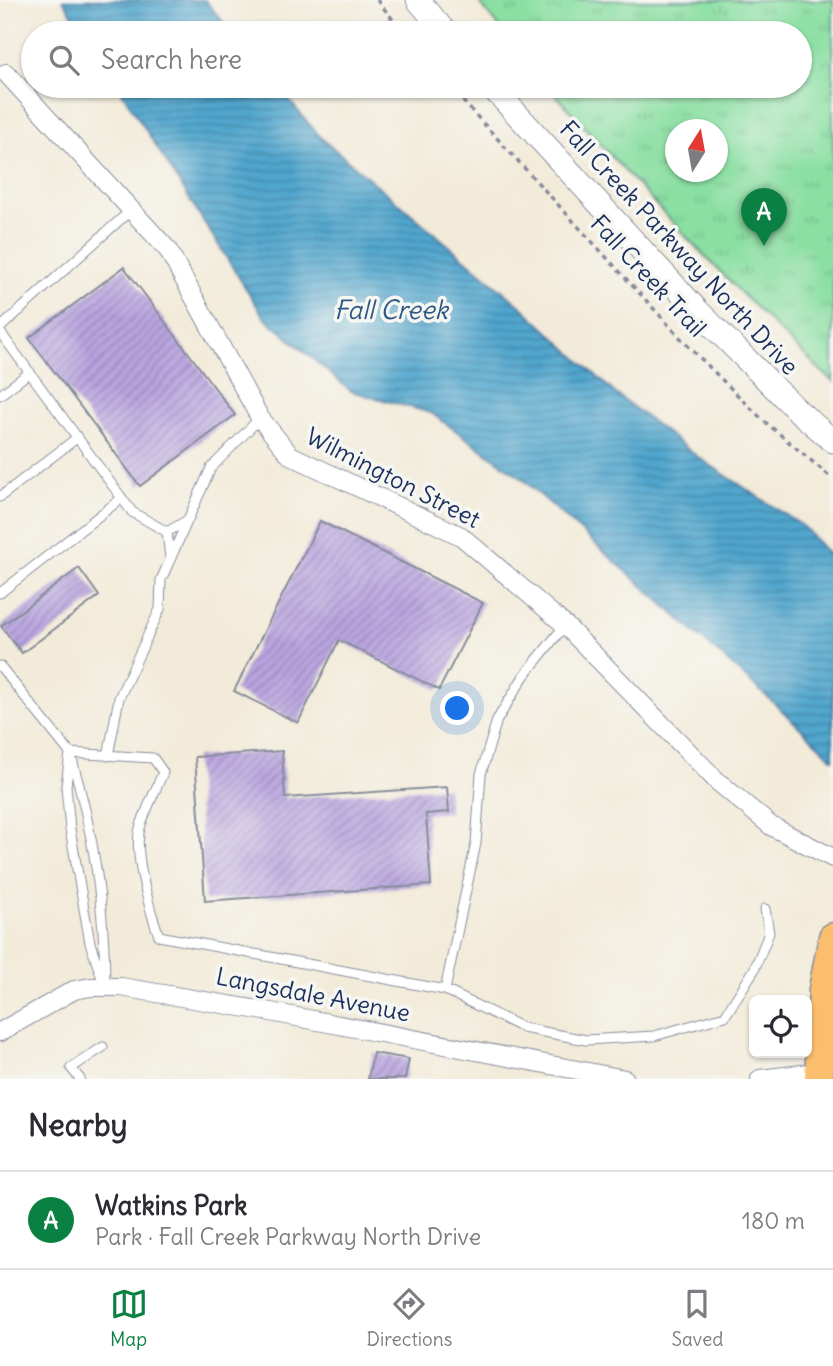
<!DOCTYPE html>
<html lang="en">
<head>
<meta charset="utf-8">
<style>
	:root { --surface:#fff; --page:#f7f7f7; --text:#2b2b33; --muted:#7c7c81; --line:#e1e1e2; --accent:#0b8043 }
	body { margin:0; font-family:Delius,sans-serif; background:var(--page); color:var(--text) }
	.controls { position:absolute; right:21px; bottom:21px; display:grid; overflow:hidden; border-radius:10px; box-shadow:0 2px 5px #0004 }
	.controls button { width:63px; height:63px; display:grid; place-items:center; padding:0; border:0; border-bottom:2px solid var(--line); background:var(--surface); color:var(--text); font:35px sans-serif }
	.compass { position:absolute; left:665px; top:119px; width:63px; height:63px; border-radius:50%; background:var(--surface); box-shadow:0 2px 5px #0004; rotate:11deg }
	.you { position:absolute; left:458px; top:709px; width:24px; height:24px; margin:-18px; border:5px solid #fff; border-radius:50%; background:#1a73e8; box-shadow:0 0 0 10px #1a73e833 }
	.badge { display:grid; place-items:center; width:46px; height:46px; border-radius:50%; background:var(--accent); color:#fff; font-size:23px; font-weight:700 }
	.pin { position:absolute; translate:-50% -58px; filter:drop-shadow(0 2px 4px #0008) }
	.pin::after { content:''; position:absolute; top:37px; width:24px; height:21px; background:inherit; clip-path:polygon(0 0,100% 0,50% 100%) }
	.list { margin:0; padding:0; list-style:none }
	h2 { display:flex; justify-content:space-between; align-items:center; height:91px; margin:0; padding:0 28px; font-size:30px }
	h2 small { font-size:23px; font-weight:400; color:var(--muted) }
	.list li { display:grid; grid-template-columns:46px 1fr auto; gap:21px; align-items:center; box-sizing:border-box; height:98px; padding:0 28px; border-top:2px solid var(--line) }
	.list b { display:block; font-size:26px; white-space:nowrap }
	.list p { margin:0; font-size:23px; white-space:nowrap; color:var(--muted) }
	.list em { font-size:23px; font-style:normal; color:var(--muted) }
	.icon { flex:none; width:38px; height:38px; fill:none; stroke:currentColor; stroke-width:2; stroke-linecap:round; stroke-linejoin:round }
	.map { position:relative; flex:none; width:833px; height:1079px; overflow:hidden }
	.search { position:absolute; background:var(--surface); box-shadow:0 2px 5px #0004; left:21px; right:21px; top:21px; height:77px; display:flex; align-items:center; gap:18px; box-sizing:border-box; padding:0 24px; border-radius:38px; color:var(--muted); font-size:26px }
	.sheet { height:189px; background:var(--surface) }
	nav { display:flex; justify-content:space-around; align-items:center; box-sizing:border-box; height:98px; border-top:2px solid var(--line); background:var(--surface); font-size:19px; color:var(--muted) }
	nav a { display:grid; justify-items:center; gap:4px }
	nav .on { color:var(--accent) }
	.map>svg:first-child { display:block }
</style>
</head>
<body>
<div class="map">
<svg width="833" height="1079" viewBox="0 0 833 1079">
	<defs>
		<pattern id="grass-tufts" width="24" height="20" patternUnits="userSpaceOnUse" patternTransform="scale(1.75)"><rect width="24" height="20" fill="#8adfa2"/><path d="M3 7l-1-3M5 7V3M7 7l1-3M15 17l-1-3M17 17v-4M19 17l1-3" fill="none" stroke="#76c08e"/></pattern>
		<pattern id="water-rules" width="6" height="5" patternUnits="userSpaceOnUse" patternTransform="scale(1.75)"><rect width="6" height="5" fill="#51a6cd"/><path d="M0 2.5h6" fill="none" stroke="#4288aa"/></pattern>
		<pattern id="building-hatch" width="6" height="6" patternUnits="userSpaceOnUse" patternTransform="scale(1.75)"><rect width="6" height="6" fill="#b9a4df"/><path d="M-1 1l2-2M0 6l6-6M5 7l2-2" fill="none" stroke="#9686b8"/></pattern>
	</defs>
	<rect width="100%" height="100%" fill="#f6f6f2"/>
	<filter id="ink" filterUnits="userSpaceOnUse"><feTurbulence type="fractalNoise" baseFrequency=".0143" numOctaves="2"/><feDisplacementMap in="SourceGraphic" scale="14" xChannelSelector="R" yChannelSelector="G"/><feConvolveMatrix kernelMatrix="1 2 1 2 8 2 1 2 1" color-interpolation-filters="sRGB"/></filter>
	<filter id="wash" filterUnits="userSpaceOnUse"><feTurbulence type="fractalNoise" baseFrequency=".00686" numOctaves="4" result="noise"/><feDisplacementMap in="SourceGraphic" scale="28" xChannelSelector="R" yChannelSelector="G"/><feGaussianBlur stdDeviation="1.57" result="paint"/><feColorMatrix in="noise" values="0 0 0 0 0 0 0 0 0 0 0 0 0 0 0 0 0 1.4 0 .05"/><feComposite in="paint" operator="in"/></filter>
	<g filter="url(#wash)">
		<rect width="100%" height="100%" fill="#f3ebd9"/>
		<path fill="url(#grass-tufts)" stroke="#528780" stroke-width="2" fill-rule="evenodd" d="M477,0H833V382C733,289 639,189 548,86H800V33H504ZM676,130H718V172H676Z"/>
		<path fill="url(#water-rules)" stroke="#366a96" stroke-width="2" d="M63,0H205L232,33H84Z
			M118,86H277L320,137L523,308L616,394L698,457L804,527L833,560V759L774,703L519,476L431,413L351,391L264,317Z"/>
		<g id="blocks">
			<path fill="url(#building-hatch)" d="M124,267L235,415L140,486L29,338Z
				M320,521L483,603L439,690L339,640L298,723L234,691Z
				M79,568L99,596L22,653L1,626Z
				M282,751L285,798L447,787L449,812L426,814L431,885L205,901L195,757Z
				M373,1053L409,1059L405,1079H368Z"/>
		</g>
	</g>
	<g filter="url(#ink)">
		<use href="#blocks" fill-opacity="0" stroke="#878d9c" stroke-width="2"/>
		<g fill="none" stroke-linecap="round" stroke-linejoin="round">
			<g stroke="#878d9c" stroke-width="11">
				<path id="service" d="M0,328L131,210
					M0,332L132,512L167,532L186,521
					M0,395L30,372
					M0,497L78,437
					M167,532L170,558
					M0,593L122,498
					M0,666L70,753L153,758L163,772C158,786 140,821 139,833C135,859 150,911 159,936L445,990L476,843L481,774L497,720L524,676L565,625
					M70,753C93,829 105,908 105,987L90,943L70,829L66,786Z
					M108,756L119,698L160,609L161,580L211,468L260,418
					M445,990L523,1028L586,1040L654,1036L725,1016L754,970L769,933L765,909
					M80,1079L71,1068L103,1047"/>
			</g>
			<g stroke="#878d9c" stroke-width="20">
				<path id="minor" d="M6,73L168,250L260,418L290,455L461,536L565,625L717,781L771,826L833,858
					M0,1032L74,990L91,987H121L265,1011L625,1079
					M760,1079L818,1072"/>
			</g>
			<g stroke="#878d9c" stroke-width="25">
				<path id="tertiary" d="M418,0L446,33
					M491,86L697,310L797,410L833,441"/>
			</g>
			<g stroke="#878d9c" stroke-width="31">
				<path id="primary" d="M819,1079L823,989L833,937"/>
			</g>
			<path stroke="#878d9c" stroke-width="3.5" stroke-dasharray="5 5" stroke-linecap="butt" d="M377,0L404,33
				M449,86L688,346L764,421L833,479"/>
			<use href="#service" stroke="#fff" stroke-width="9"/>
			<use href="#minor" stroke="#fff" stroke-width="18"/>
			<use href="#tertiary" stroke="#fff" stroke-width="23"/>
			<use href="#primary" stroke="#fabe6d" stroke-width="28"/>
		</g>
	</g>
	<g text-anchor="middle" stroke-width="7" stroke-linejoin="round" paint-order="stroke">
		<g font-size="24" fill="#1b2f5e" stroke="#f6f6f2">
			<text transform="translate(679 248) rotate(47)" y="8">Fall Creek Parkway North Drive</text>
			<text transform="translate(648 276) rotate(47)" y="8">Fall Creek Trail</text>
			<text transform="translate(393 478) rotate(27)" y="8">Wilmington Street</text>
			<text transform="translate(313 995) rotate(11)" y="8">Langsdale Avenue</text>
		</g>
		<g font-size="26" font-style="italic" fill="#2e5985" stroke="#f6f6f2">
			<text x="391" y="319">Fall Creek</text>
		</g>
	</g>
</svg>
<div class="controls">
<button><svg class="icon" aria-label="locate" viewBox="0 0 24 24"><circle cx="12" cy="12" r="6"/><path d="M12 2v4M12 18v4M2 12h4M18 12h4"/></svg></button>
</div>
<svg class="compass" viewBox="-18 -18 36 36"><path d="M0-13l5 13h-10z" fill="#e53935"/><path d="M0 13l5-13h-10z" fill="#7c7c81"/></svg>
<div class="you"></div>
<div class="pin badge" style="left:764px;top:246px">A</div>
<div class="search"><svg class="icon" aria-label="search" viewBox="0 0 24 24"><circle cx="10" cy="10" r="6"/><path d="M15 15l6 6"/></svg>Search here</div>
</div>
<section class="sheet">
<h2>Nearby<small></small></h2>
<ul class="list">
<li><span class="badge">A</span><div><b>Watkins Park</b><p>Park · Fall Creek Parkway North Drive</p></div><em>180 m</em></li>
</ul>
</section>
<nav>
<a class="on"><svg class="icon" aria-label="map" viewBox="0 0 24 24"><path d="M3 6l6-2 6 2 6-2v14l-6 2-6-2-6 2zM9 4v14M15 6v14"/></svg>Map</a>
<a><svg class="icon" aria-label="directions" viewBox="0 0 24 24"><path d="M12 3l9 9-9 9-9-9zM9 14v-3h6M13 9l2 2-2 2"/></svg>Directions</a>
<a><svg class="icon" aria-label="saved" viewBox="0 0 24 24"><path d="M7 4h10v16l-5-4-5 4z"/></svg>Saved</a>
</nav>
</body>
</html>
